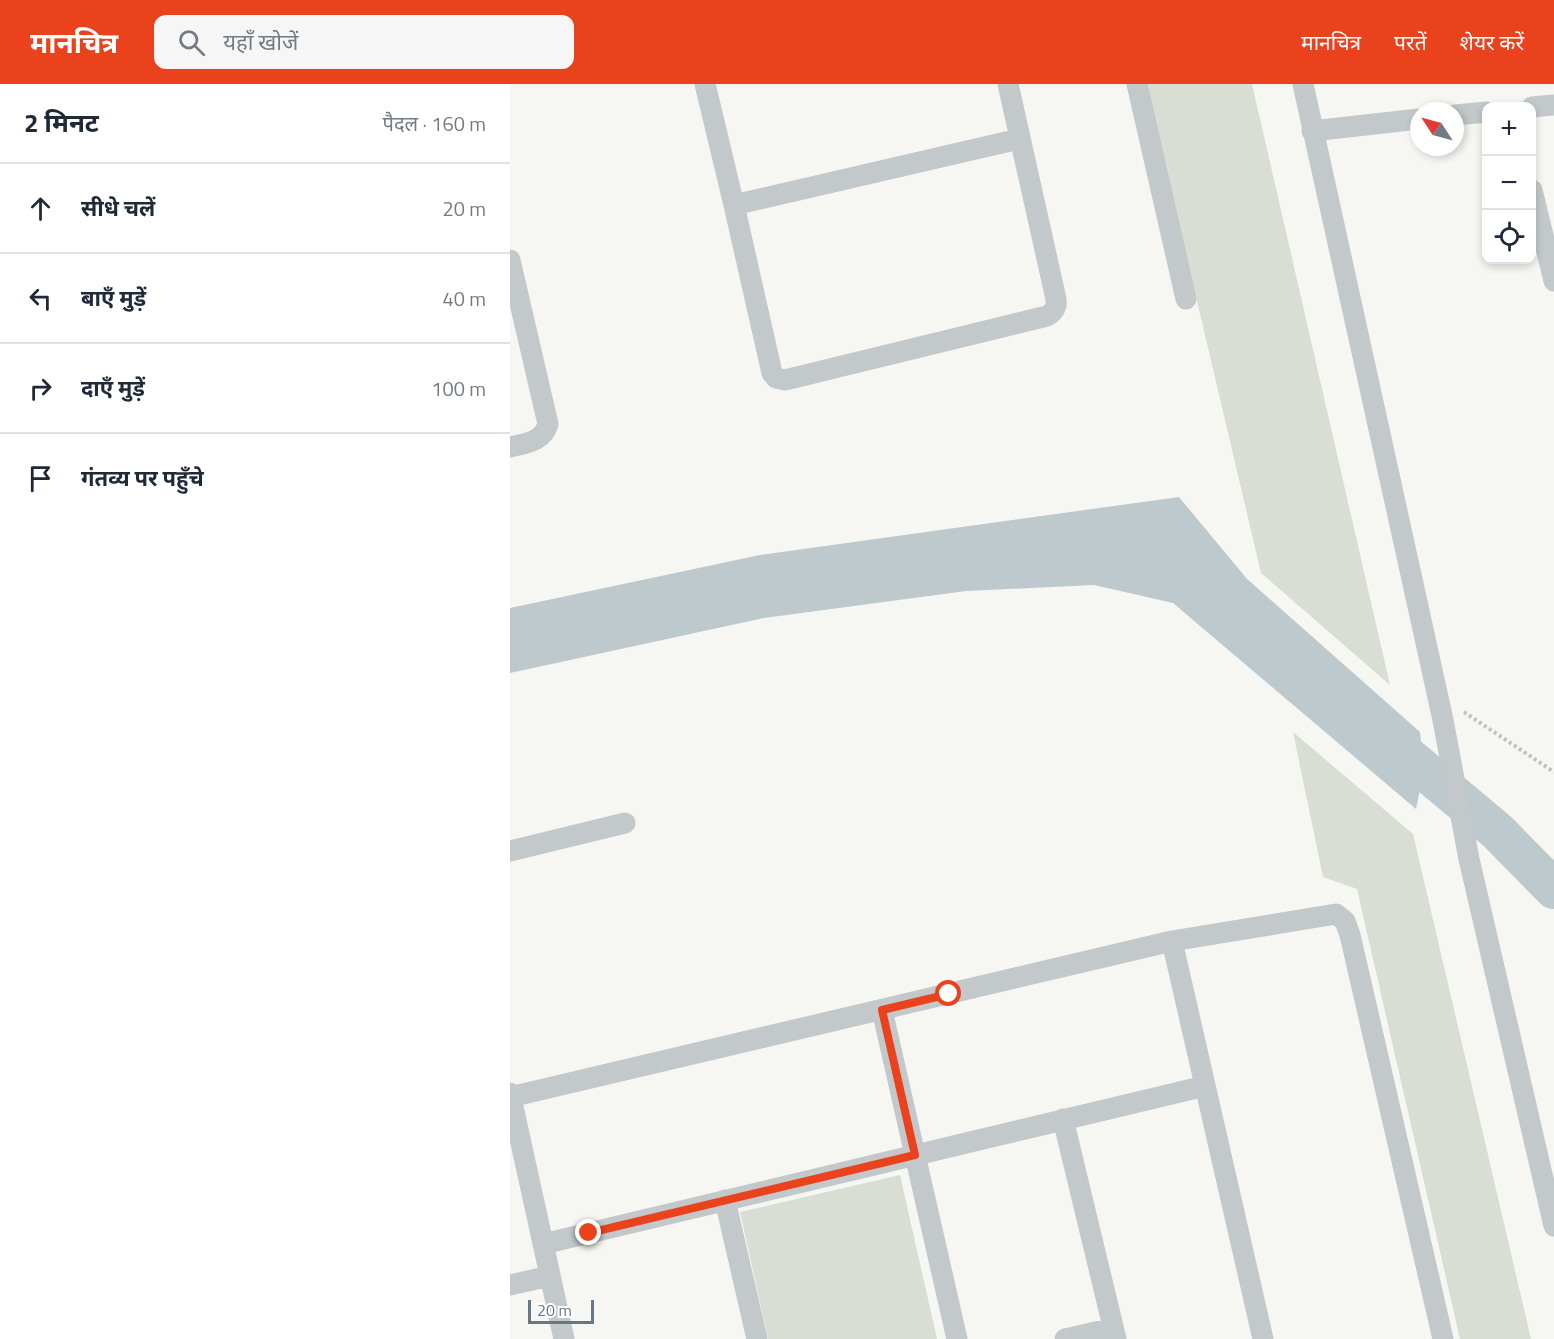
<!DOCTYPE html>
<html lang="hi">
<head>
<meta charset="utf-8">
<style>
	:root { --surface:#fff; --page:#f6f6f7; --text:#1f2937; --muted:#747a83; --line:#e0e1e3; --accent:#eb421e }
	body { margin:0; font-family:"Titillium Web","Noto Sans Devanagari",sans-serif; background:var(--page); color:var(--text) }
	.controls { position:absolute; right:18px; top:18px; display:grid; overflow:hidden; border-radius:12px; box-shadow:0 3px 9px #0003 }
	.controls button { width:54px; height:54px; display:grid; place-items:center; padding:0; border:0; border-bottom:2px solid var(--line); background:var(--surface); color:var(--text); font:30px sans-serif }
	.compass { position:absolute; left:900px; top:18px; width:54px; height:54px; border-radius:50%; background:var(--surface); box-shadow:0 3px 9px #0003; rotate:306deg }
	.scale { position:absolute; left:18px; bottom:15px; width:66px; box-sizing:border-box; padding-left:6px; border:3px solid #647885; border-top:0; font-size:16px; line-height:21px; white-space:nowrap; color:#647885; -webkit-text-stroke:4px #fff; paint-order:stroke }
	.stop { position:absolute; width:18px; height:18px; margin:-14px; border:4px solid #eb421e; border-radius:50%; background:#fff }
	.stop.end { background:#eb421e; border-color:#fff; box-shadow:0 2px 6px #0008 }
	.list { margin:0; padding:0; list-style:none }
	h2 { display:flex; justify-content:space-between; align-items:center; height:78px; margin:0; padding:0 24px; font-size:26px }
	h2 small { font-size:20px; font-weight:400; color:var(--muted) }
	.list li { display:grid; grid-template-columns:39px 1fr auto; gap:18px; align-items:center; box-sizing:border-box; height:90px; padding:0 24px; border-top:2px solid var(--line) }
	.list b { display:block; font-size:22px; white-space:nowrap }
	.list em { font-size:20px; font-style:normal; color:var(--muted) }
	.icon { flex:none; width:33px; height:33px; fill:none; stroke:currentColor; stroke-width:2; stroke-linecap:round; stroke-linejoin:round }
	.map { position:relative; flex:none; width:1044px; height:1255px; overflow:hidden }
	header { display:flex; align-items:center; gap:36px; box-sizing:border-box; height:84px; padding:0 30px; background:var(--accent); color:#fff }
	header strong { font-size:28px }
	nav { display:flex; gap:33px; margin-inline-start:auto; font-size:21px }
	.search { width:420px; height:54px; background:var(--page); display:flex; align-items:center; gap:15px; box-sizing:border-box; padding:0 21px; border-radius:12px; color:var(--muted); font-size:22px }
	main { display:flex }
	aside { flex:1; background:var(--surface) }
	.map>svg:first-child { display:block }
</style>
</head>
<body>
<header>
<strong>मानचित्र</strong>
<div class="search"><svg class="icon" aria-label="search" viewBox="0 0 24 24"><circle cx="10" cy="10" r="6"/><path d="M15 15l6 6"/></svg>यहाँ खोजें</div>
<nav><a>मानचित्र</a><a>परतें</a><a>शेयर करें</a></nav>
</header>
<main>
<aside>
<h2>2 मिनट<small>पैदल · 160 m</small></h2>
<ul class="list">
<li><svg class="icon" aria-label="ahead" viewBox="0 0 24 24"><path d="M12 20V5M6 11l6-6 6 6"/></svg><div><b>सीधे चलें</b></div><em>20 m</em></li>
<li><svg class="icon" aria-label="left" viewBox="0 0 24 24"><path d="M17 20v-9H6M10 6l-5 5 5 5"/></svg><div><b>बाएँ मुड़ें</b></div><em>40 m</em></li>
<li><svg class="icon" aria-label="right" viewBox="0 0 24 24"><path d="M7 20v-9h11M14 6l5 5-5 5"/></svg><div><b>दाएँ मुड़ें</b></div><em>100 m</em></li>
<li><svg class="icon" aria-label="arrive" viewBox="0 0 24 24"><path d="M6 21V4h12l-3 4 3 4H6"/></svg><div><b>गंतव्य पर पहुँचे</b></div></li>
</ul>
</aside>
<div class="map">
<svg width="1044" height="1255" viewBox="0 0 1044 1255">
	<rect width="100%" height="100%" fill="#f6f6f2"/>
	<path fill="#d8ded3" d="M636,0H742L880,601L751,489Z
		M783,648L903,750L1021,1255H950L847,805L813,793Z
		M390,1091L427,1255H258L230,1128Z"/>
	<path fill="#bdc9cd" d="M669,413L737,495L910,648L914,687L906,725L663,519L584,501L456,507L254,534L0,589V524L250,471Z"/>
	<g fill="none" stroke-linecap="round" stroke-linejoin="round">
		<path stroke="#bdc9cd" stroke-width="40" d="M872,651L987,747L1044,805"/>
		<path stroke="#bfc1c3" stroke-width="4" stroke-dasharray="3 3" stroke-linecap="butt" d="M954,628L1044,688"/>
		<path stroke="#c3c8ca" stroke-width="21" d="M195,0L224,121L262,289L266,294L275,296L537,232C544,228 547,223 546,215L498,0
			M627,0L676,215
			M793,0L933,636L959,775L1044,1142
			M1022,23L1044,21
			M945,31L976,28
			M802,47L909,35
			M1022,106L1044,197
			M224,121L509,55
			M0,176L38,340C33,358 16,359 0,363
			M0,767L115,739
			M662,857L753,1255
			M372,926L447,1255
			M0,1009L54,1255
			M0,1013L662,857L826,830L835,837L840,851L933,1255
			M553,1035L606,1255
			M215,1116L247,1255
			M33,1160L695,1002
			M0,1201L40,1192
			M555,1255L603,1244"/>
	</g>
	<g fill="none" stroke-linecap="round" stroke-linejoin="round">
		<path stroke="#eb421e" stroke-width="8" d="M79,1149L405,1071L372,926L439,910"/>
	</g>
</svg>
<div class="controls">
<button>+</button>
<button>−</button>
<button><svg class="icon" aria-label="locate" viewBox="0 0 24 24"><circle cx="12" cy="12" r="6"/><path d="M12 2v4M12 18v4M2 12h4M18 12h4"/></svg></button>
</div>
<svg class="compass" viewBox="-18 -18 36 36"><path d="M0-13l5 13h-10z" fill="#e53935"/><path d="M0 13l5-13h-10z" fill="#747a83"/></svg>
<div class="scale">20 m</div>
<div class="stop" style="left:439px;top:910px"></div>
<div class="stop end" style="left:79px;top:1149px"></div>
</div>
</main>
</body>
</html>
